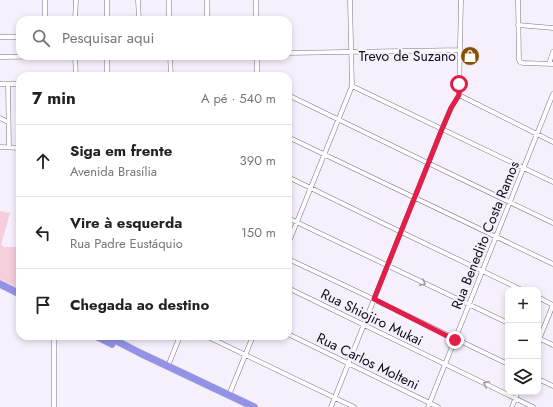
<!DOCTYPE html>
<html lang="pt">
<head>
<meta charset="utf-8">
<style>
	:root { --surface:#fff; --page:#f6f6f6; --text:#222; --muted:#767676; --line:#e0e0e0 }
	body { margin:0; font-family:Jost,sans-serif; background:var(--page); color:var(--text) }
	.controls { position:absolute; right:12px; bottom:12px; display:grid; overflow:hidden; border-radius:8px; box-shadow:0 2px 6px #0003 }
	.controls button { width:36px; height:36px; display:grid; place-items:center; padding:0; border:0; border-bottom:1px solid var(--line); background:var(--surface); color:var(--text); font:20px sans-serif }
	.stop { position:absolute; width:12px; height:12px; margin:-9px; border:3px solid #e11d48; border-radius:50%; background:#fff }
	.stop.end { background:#e11d48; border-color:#fff; box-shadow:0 1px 4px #0008 }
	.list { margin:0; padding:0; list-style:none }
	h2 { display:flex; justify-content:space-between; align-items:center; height:52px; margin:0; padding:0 16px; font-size:17px }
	h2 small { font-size:13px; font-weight:400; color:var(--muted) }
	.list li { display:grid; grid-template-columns:26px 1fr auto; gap:12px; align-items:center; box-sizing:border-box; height:72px; padding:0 16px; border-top:1px solid var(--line) }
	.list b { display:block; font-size:15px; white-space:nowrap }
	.list p { margin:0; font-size:13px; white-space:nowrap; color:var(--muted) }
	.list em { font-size:13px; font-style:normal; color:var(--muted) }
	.icon { flex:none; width:22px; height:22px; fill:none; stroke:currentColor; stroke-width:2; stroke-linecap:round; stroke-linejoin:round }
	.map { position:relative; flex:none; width:553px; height:407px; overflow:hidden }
	.search { position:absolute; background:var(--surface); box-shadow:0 2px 6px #0003; left:16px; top:16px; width:276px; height:44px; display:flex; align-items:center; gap:10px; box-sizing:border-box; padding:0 14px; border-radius:12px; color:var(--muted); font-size:15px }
	.panel { position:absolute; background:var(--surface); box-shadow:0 2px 6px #0003; left:16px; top:72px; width:276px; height:268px; border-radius:12px }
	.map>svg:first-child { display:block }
</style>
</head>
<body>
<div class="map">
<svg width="553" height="407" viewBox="0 0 553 407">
	<rect width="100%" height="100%" fill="#f6f0fd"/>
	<path fill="#f5cedc" d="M0,211L10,213L1,245L4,247H20V289L0,279Z"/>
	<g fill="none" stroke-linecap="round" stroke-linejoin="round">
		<g stroke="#7d7487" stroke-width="5">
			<path id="minor" d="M138,0L139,20
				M169,0V20
				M207,0V20
				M256,0V20
				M518,0L519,60L520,62L523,63L553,64
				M45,20V0
				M75,20L76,0
				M107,20V0
				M518,25L553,28
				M0,37H20
				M288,53L460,50
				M75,56L76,76
				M107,56V76
				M170,56L171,76
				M257,56V76
				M0,57L81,56
				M549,64L553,52
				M0,84H20
				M8,84L9,147
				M352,86L553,182
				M288,95L428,163L553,223
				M459,95L553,142
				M0,118L8,122
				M288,137L553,264
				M0,147L20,148
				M288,177L401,232L522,290
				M288,218L508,323
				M288,244L352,86L350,0
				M288,259C362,293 435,329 508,364
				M288,288L533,407
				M538,297L553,305
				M288,334L438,407
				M206,336L354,407
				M538,338L553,345
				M538,342L553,305
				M168,366L180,336
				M538,379L553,386
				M229,395L253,336
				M54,407V336
				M331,407L442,129L451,108L459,95L461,0
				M428,407L553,94
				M512,407L518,392"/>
		</g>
		<g stroke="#d4d3d5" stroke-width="8">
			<path id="trunk" d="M0,284L20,294
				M96,336L112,344
				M107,336L140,353L254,407"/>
		</g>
		<use href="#minor" stroke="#fff" stroke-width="4"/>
		<use href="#trunk" stroke="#9492e7" stroke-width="7"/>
	</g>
	<defs><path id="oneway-chevron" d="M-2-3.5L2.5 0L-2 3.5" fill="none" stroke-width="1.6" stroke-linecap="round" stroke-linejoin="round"/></defs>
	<g stroke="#9f9ea1">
		<use href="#oneway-chevron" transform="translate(423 283) rotate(25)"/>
		<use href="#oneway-chevron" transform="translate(486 384) rotate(-154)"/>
	</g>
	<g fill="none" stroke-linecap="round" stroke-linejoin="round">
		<path stroke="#e11d48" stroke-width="5" d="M455,340L374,299L442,129L451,108L459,95V84"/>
	</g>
	<defs>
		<g id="shop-disc" transform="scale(1)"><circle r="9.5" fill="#875001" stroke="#f6f0fd"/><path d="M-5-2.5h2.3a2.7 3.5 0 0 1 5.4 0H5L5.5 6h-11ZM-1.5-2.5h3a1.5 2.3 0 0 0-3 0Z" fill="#fff"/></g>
	</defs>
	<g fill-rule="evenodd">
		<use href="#shop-disc" x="470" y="56"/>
	</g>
	<g text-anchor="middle" stroke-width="4" stroke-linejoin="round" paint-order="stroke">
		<g font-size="14" fill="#100d14" stroke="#f6f0fd" text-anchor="end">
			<text x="456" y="61">Trevo de Suzano</text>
		</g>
		<g font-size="14" fill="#100d14" stroke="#f6f0fd">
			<text transform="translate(485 235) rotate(-68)" y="5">Rua Benedito Costa Ramos</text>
			<text transform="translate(372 317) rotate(26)" y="5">Rua Shiojiro Mukai</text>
			<text transform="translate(368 361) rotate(26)" y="5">Rua Carlos Molteni</text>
		</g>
	</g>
</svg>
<div class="controls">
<button>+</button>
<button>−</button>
<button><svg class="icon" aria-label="layers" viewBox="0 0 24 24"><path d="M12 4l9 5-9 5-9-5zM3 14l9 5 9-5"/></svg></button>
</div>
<div class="stop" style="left:459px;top:84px"></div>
<div class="stop end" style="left:455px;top:340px"></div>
<div class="search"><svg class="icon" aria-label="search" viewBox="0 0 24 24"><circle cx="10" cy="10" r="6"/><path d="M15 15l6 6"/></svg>Pesquisar aqui</div>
<section class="panel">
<h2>7 min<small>A pé · 540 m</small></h2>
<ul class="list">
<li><svg class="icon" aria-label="ahead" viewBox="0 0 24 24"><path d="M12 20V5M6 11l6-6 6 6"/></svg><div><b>Siga em frente</b><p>Avenida Brasília</p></div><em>390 m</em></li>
<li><svg class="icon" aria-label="left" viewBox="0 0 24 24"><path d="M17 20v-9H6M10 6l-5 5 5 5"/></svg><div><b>Vire à esquerda</b><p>Rua Padre Eustáquio</p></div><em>150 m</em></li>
<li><svg class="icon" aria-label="arrive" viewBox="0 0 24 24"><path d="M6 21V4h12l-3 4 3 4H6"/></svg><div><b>Chegada ao destino</b></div></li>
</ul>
</section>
</div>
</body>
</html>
